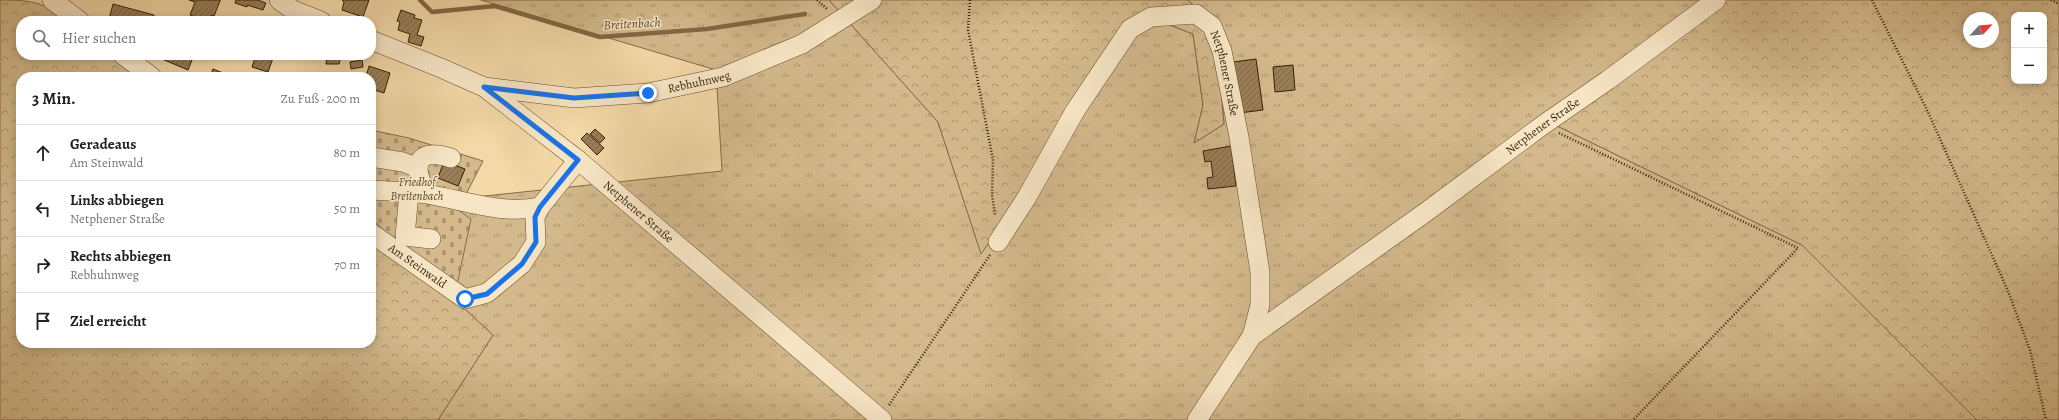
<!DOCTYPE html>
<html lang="de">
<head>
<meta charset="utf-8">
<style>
	:root { --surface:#fff; --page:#f2f2f2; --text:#202124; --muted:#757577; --line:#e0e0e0 }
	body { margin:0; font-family:Alegreya,serif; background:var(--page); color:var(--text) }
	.controls { position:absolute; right:12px; top:12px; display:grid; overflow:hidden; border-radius:8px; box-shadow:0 2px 10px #0003 }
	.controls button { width:36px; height:36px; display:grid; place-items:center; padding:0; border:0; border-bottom:1px solid var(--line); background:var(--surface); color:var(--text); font:20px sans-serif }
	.compass { position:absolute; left:1963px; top:12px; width:36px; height:36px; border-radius:50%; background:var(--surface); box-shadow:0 2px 10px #0003; rotate:64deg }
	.stop { position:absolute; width:12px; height:12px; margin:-9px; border:3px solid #1a73e8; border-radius:50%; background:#fff }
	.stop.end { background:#1a73e8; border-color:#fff; box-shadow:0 1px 4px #0008 }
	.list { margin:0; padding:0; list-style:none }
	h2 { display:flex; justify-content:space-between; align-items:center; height:52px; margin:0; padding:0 16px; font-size:17px }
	h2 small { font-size:13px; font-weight:400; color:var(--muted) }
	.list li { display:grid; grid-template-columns:26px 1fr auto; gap:12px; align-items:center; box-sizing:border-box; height:56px; padding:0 16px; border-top:1px solid var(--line) }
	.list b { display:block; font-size:15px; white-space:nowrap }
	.list p { margin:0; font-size:13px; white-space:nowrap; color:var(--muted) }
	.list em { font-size:13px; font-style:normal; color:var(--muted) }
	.icon { flex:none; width:22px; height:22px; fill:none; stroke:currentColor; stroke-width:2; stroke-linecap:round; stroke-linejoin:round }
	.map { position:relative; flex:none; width:2059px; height:420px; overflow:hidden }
	.search { position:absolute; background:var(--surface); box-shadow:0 2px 10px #0003; left:16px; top:16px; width:360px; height:44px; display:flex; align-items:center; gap:10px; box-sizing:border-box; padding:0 14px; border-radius:16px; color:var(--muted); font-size:15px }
	.panel { position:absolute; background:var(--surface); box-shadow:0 2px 10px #0003; left:16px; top:72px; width:360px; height:276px; border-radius:16px }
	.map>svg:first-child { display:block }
</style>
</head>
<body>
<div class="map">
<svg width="2059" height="420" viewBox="0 0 2059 420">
	<defs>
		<pattern id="grass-tufts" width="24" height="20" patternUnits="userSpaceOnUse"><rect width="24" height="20" fill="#d3b98c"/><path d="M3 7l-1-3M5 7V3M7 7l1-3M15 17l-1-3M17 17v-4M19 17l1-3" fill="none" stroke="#ac9670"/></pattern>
		<pattern id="forest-crowns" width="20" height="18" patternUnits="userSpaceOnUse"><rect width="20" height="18" fill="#d3b98c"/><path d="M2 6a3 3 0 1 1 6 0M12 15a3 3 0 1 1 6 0" fill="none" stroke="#ac9670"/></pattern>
		<pattern id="cemetery-stones" width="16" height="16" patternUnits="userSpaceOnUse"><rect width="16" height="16" fill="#d3b98c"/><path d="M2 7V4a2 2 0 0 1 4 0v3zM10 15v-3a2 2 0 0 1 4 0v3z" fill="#ac9670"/></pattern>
		<pattern id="building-hatch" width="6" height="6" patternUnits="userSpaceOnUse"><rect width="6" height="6" fill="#997f58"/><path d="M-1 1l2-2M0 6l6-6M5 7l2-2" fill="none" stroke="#7e6747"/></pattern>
	</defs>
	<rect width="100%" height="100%" fill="#f3d8a8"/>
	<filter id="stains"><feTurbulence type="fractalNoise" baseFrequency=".005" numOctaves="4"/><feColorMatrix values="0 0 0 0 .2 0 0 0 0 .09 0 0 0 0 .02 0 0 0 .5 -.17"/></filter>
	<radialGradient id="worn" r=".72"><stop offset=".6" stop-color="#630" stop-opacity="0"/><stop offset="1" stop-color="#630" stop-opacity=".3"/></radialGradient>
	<path fill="url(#grass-tufts)" stroke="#866c47" d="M481,0H829L938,122L981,253L1144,15L1193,34L1203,105L1194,143L1224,124L1215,22L1187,0H1705L1551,123L1802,245L1977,420H438L493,335L454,299L458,210L466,198L722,171L716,70Z"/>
	<path fill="url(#forest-crowns)" stroke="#866c47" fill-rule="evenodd" d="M0,0C31,0 44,2 70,21H21V55H116L146,77H21V343H371V242L454,299L493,335L438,420H0Z
		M829,0H1187L1215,22L1224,124L1194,143L1203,105L1193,34L1144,15L981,254L938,122Z
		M1705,0H2059V420H1977L1802,245L1551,123ZM2014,15H2044V81H2014ZM1969,18H1993V42H1969Z"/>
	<path fill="url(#cemetery-stones)" stroke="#866c47" d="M371,130L409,138L483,161L458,210L471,219L454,299L371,218Z"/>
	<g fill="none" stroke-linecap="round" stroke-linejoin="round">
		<path stroke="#826844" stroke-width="4.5" d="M420,0L432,12L495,6L600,37L707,29L805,14"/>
	</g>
	<path fill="url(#building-hatch)" stroke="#381f02" d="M189,0H220V1L214,16L211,15L208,21H206L190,15L195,2Z
		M236,0H258L266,3L263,10L247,5V7L235,3Z
		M342,0H369L363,17L342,10L344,2Z
		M113,4L154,15L152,21H113L109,19Z
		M401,10L415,15L414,18L422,20L417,35L424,37L421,46L408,42L410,34L398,30L400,22L397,21Z
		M163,55H194L188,70L162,59Z
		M256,55H274L268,72L252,67Z
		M330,55H341L339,64H326L327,57H330Z
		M1256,59L1263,110L1239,113L1233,62Z
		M362,60L363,67L351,69L350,62Z
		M1293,65L1295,90L1275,92L1273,67Z
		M369,66L390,73L384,93L371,89V77H366Z
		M213,69L233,77H210Z
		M595,129L605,138L600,143L590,134Z
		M587,133L604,148L597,155L581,139Z
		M1231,146L1236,186L1208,189L1207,178L1213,177L1211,161L1205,162L1203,151Z
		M444,161L465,169L458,186L438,178Z"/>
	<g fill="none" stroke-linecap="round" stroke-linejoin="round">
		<g stroke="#674d2c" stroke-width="20">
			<g id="minor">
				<path d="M52,0L80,21"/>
				<path d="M279,0L293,10L321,21"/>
				<path id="s1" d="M371,40L441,68L484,87L578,160L882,420"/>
				<path d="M123,55L152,77"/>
				<path id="s2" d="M484,87L574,98L648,93L723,77L802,44L872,0"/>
				<path d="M371,157L403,162L418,168"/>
				<path d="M371,190C389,191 408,191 426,194C464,200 501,215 540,207"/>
				<path d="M409,193L405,236L431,239"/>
				<path d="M425,193C423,186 418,176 418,169C418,150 440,154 451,158"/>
				<path id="s3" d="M371,233L465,299L487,293L522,264L536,242L535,217L540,207L578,160"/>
				<path id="s4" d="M998,242L1027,197L1075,111L1130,29L1151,17L1196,14L1212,26L1222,51L1239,137L1260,272V305L1252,336"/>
				<path id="s5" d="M1197,420L1252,336L1426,212L1543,125L1608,80L1716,0"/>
			</g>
		</g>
		<path stroke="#381f02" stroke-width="2.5" stroke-dasharray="1 2" stroke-linecap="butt" d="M817,0L827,9
			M970,0L968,30L993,160L992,194L995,215
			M1872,0L1928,112L2008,291L2030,350L2046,420
			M2051,0L2059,4
			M1559,133L1798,248L1633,420
			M889,405L990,255"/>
		<use href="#minor" stroke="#f7e6c6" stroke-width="19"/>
	</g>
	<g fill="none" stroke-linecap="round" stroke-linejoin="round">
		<path stroke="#1a73e8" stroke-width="5" d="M465,299L487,294L522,264L536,242L535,217L540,207L578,160L484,87L574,98L648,93"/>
	</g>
	<g text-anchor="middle" stroke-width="3" stroke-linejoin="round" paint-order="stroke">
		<g font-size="12" fill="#381f02" stroke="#f7e6c6">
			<text dy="4" stroke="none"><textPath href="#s4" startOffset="389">Netphener Straße</textPath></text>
			<text dy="4" stroke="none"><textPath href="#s2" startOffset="217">Rebhuhnweg</textPath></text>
			<text dy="4" stroke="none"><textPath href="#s5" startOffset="459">Netphener Straße</textPath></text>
			<text dy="4" stroke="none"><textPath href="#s1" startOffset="321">Netphener Straße</textPath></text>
			<text dy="4" stroke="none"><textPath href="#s3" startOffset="57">Am Steinwald</textPath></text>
		</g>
		<g font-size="12" font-style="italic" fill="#5f4624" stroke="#f7e6c6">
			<text x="417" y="186">Friedhof<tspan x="417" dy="14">Breitenbach</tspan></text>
		</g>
		<g font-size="13" font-style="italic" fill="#634a28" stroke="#f7e6c6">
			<text transform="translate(632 23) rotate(-3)" y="5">Breitenbach</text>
		</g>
	</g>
	<rect width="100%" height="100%" filter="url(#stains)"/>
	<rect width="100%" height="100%" fill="url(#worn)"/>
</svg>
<div class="controls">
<button>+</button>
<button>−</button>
</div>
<svg class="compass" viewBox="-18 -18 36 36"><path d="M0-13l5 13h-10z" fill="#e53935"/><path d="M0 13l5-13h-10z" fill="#757577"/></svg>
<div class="stop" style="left:465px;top:299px"></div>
<div class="stop end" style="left:648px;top:93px"></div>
<div class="search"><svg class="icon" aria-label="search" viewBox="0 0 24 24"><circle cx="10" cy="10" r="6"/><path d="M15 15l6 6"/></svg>Hier suchen</div>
<section class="panel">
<h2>3 Min.<small>Zu Fuß · 200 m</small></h2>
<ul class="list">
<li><svg class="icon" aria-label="ahead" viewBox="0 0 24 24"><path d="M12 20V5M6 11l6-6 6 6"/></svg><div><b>Geradeaus</b><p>Am Steinwald</p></div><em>80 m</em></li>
<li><svg class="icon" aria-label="left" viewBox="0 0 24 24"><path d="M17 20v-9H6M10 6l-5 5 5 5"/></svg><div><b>Links abbiegen</b><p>Netphener Straße</p></div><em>50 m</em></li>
<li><svg class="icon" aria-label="right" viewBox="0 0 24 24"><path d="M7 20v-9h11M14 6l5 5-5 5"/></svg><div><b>Rechts abbiegen</b><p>Rebhuhnweg</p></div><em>70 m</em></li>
<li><svg class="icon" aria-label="arrive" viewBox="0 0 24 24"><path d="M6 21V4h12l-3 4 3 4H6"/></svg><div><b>Ziel erreicht</b></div></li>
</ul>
</section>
</div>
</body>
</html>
